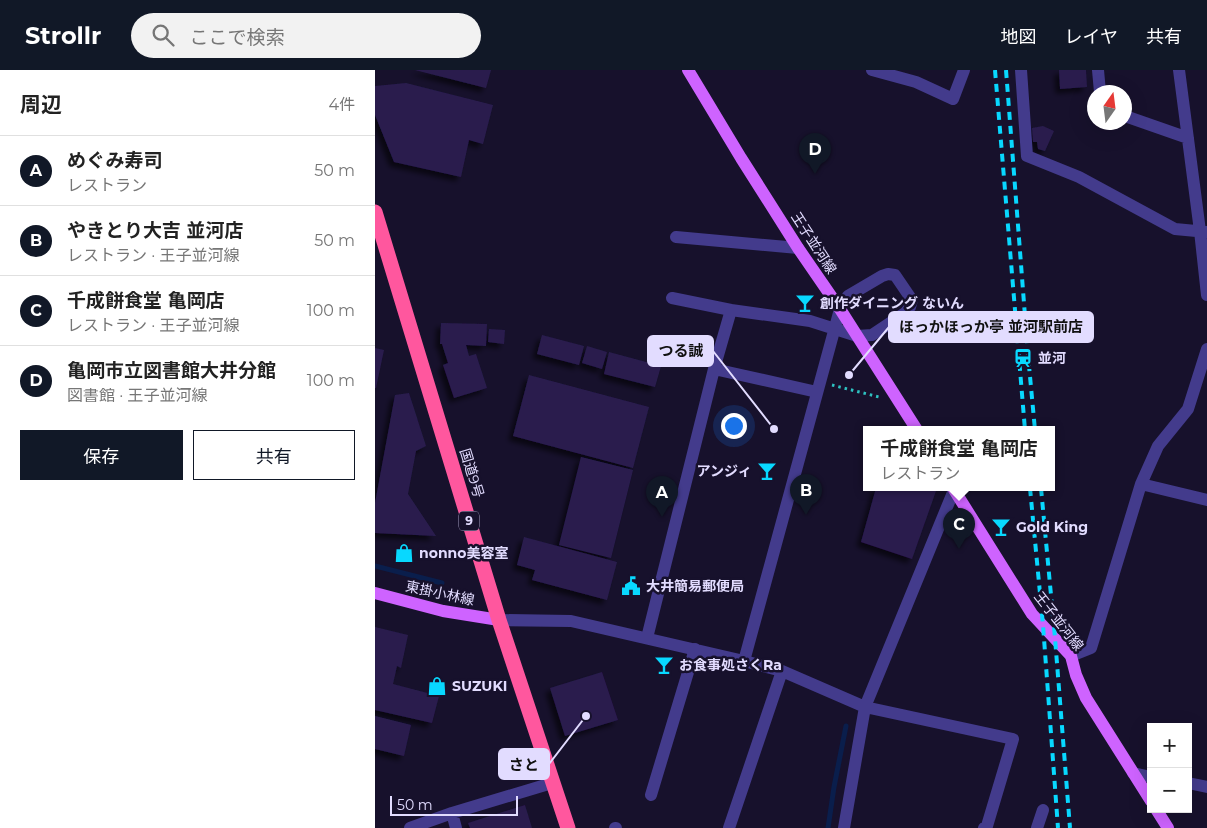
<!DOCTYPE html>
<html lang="ja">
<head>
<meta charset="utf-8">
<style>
	:root { --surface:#fff; --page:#f2f2f2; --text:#222; --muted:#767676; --line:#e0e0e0; --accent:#111827 }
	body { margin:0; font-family:Montserrat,"Noto Sans JP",sans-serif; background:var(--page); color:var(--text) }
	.controls { position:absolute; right:15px; bottom:15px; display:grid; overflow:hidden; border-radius:0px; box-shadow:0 5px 20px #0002 }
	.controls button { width:45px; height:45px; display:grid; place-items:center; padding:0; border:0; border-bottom:1px solid var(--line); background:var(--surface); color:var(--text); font:25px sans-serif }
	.compass { position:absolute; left:712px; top:15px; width:45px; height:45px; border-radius:50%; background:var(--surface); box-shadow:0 5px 20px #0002; rotate:14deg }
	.scale { position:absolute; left:15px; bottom:12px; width:128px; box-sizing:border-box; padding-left:5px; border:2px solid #e2dcff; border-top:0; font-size:14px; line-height:18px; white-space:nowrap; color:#e2dcff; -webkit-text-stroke:4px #17112c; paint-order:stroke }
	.you { position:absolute; left:358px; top:355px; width:18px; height:18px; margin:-12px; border:4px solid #fff; border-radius:50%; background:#1a73e8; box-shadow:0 0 0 8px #1a73e833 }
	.badge { display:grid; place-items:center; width:32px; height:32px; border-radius:50%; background:var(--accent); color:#fff; font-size:16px; font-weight:700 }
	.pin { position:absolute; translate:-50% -41px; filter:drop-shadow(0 1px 2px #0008) }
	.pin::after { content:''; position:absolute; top:26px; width:18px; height:15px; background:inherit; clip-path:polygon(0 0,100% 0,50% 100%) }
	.popup { position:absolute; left:488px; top:356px; width:192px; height:65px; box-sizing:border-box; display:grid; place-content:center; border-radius:0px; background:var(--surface); filter:drop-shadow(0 1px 4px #0005); font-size:16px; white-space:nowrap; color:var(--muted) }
	.popup b { font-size:19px; color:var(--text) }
	.popup::after { content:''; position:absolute; left:50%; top:100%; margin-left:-10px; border:10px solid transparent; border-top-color:var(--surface) }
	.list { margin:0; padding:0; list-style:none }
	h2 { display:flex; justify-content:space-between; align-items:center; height:65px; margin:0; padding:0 20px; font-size:21px }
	h2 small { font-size:16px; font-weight:400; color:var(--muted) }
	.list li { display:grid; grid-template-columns:32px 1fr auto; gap:15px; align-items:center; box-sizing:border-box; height:70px; padding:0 20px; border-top:1px solid var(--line) }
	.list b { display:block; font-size:19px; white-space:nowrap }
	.list p { margin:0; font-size:16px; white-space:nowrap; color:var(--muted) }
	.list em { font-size:16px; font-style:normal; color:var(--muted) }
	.actions { display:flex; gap:10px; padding:15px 20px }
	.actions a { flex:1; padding:11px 0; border:1px solid var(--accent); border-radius:0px; text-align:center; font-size:18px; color:var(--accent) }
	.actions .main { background:var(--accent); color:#fff }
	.icon { flex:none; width:28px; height:28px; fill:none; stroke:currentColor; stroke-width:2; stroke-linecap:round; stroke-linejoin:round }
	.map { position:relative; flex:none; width:832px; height:758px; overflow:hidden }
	header { display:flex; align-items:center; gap:30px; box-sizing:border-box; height:70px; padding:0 25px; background:var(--accent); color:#fff }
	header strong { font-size:24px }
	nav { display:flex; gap:28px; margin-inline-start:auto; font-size:18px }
	.search { width:350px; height:45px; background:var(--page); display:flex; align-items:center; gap:12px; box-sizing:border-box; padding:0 18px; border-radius:28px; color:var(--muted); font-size:19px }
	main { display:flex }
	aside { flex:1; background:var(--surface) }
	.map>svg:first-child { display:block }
</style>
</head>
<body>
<header>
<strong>Strollr</strong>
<div class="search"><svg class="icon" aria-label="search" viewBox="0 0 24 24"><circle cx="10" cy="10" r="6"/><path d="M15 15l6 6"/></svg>ここで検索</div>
<nav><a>地図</a><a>レイヤ</a><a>共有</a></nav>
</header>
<main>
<aside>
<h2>周辺<small>4件</small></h2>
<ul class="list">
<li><span class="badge">A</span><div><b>めぐみ寿司</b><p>レストラン</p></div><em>50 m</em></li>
<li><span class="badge">B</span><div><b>やきとり大吉 並河店</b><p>レストラン · 王子並河線</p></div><em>50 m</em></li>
<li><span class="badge">C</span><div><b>千成餅食堂 亀岡店</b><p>レストラン · 王子並河線</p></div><em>100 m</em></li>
<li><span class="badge">D</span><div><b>亀岡市立図書館大井分館</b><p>図書館 · 王子並河線</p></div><em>100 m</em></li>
</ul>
<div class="actions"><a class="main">保存</a><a>共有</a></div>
</aside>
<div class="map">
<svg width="832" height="758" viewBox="0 0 832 758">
	<defs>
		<filter id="shadow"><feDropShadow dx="-4.5" dy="4.5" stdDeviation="2.5" flood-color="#0009"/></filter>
	</defs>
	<rect width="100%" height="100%" fill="#17112c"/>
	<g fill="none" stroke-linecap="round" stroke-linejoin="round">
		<path stroke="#0a1e4c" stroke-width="5" d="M0,496L67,513
			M453,758L459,717L471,656"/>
	</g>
	<path fill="#291c4e" filter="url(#shadow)" d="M40,0H116L111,18Z
		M684,0H711L712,17L685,19Z
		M31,13L118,35L108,74L94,70L86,107L19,92L0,45V16Z
		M668,56L679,61L670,81L663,79L662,72H658L657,58Z
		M66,253L112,254L111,276L91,275L94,286L101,284L112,318L79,328L68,295L73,293L67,274H65Z
		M114,259L130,260L129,274L113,272Z
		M167,265L209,276L204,295L162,284Z
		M212,276L232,282L227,299L207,293Z
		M0,278L9,280L1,318H0Z
		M234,282L286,296L280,317L229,304Z
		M154,305L274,337L258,398L138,366Z
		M34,323L51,376L41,381L33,424L61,466L0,463V433L20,325Z
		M206,387L258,400L236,488L184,475Z
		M501,418H559L561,421L537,489L486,472Z
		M149,467L242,492L232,530L157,510L160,500L142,495Z
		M0,557L33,565L26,598L22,596L18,614L64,626L57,653L0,640Z
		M227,602L243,650L190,666L175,618Z
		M0,646L36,655L29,686L0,679Z
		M150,735L157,758H95L93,753Z"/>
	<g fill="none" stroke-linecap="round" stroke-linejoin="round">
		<path stroke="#2ec2c1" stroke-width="3" stroke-dasharray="2.5 4" stroke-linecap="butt" d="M457,315L504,327"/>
		<path stroke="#433b8c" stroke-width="12" d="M497,0L541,12L578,29L589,0
			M646,0L652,86L704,107L800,159L832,162
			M723,0L725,22
			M804,0L825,161L832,225
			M750,46L813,68
			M301,167L423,178
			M297,228L356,240
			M339,299L442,322
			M766,414L832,430
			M124,550L196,551L369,591L407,601L490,637L579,420
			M272,568L339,299L356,240L435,251L482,266L497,265L530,243L535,237L537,230L520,205L513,204L507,206L473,226L465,239L369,591
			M696,586L716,578L766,414L783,376L813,339L832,279
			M758,703L776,707
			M813,713L832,717
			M276,725L320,579
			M77,743L81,758
			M35,758L77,743L177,713
			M240,758H241
			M354,758L407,601
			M469,758L490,637L638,669L612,756L609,758
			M662,758L668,740"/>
		<path stroke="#ce63ff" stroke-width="12" d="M313,0L366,88L423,178L465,239L542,360
			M578,418L657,544L696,586L701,605L711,628L776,731
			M0,523L68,541L124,550
			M781,739L793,758"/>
		<path stroke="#ff579e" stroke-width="15" d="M0,142L124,550L193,758"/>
		<path stroke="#08d8ff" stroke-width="4" stroke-dasharray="8 6" stroke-linecap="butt" d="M620,0L650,360
			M631,0L653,285L660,360
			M655,418L668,555L683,758
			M666,418L680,568L695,758"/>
	</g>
	<defs>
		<g id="bar-bare" transform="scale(1.5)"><path d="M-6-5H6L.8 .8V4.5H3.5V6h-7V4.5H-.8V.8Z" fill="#08d8ff" stroke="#17112c" stroke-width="2.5" paint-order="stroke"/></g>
		<g id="station-bare" transform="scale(1.5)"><path d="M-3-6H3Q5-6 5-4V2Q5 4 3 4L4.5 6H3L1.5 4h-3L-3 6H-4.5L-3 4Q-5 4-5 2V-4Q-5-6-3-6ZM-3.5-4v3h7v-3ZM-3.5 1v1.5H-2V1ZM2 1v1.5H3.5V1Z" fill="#08d8ff" stroke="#17112c" stroke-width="2.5" paint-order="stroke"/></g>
		<g id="shop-bare" transform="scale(1.5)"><path d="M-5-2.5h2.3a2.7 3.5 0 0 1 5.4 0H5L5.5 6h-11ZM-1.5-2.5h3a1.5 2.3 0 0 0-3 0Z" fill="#08d8ff" stroke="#17112c" stroke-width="2.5" paint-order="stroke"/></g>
		<g id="civic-bare" transform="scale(1.5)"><path d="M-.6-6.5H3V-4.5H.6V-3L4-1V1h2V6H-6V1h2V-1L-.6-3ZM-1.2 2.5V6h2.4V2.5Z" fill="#08d8ff" stroke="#17112c" stroke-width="2.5" paint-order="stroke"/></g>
	</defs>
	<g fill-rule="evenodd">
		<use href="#bar-bare" x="430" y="233"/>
		<use href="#station-bare" x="648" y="288"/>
		<use href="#bar-bare" x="392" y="401"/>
		<use href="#bar-bare" x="626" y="457"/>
		<use href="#shop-bare" x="29" y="483"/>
		<use href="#civic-bare" x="256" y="516"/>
		<use href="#bar-bare" x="289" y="595"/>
		<use href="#shop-bare" x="62" y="616"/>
	</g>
	<g text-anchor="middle" stroke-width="5" stroke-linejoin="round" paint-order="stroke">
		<rect fill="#17112c" stroke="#a59fc0" stroke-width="1" x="84" y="441.5" width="20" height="19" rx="4"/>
		<g font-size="12" font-weight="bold" fill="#e2dcff">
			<text x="94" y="455">9</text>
		</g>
		<g font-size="14" fill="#e2dcff" stroke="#17112c">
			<text transform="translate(439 173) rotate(57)" y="5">王子並河線</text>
			<text transform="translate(97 403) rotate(73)" y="5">国道9号</text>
			<text transform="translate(65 523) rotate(12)" y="5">東掛小林線</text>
			<text transform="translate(684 551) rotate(52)" y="5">王子並河線</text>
		</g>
		<g font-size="14" font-weight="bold" fill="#e2dcff" stroke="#17112c" text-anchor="start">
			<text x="445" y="238">創作ダイニング ないん</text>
			<text x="663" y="293">並河</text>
			<text x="377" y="406" text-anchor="end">アンジィ</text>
			<text x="641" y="462">Gold King</text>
			<text x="44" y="488">nonno美容室</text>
			<text x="271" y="521">大井簡易郵便局</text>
			<text x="304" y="600">お食事処さくRa</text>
			<text x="77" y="621">SUZUKI</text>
		</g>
	</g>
	<path fill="none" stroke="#e2dcff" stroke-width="2" d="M474 305L514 257M399 359L338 281M211 646L174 694"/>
	<g fill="#e2dcff" stroke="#17112c" stroke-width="2">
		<circle cx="474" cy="305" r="5"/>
		<circle cx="399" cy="359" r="5"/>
		<circle cx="211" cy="646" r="5"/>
	</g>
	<g fill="#e2dcff" stroke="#e2dcff" stroke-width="2">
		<rect x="514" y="242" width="204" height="30" rx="5"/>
		<rect x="273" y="266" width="65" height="30" rx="5"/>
		<rect x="124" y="679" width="50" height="30" rx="5"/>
	</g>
	<g font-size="15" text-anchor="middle" font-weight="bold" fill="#111">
		<text x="616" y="262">ほっかほっか亭 並河駅前店</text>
		<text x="306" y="286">つる誠</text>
		<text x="149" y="700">さと</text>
	</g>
</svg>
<div class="controls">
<button>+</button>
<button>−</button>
</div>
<svg class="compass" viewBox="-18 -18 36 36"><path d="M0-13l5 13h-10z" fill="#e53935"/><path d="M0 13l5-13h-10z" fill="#767676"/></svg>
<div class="scale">50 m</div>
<div class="you"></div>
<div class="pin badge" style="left:287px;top:447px">A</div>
<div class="pin badge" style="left:431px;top:445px">B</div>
<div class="pin badge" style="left:584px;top:479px">C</div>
<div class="popup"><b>千成餅食堂 亀岡店</b>レストラン</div>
<div class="pin badge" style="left:440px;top:104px">D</div>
</div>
</main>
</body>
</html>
